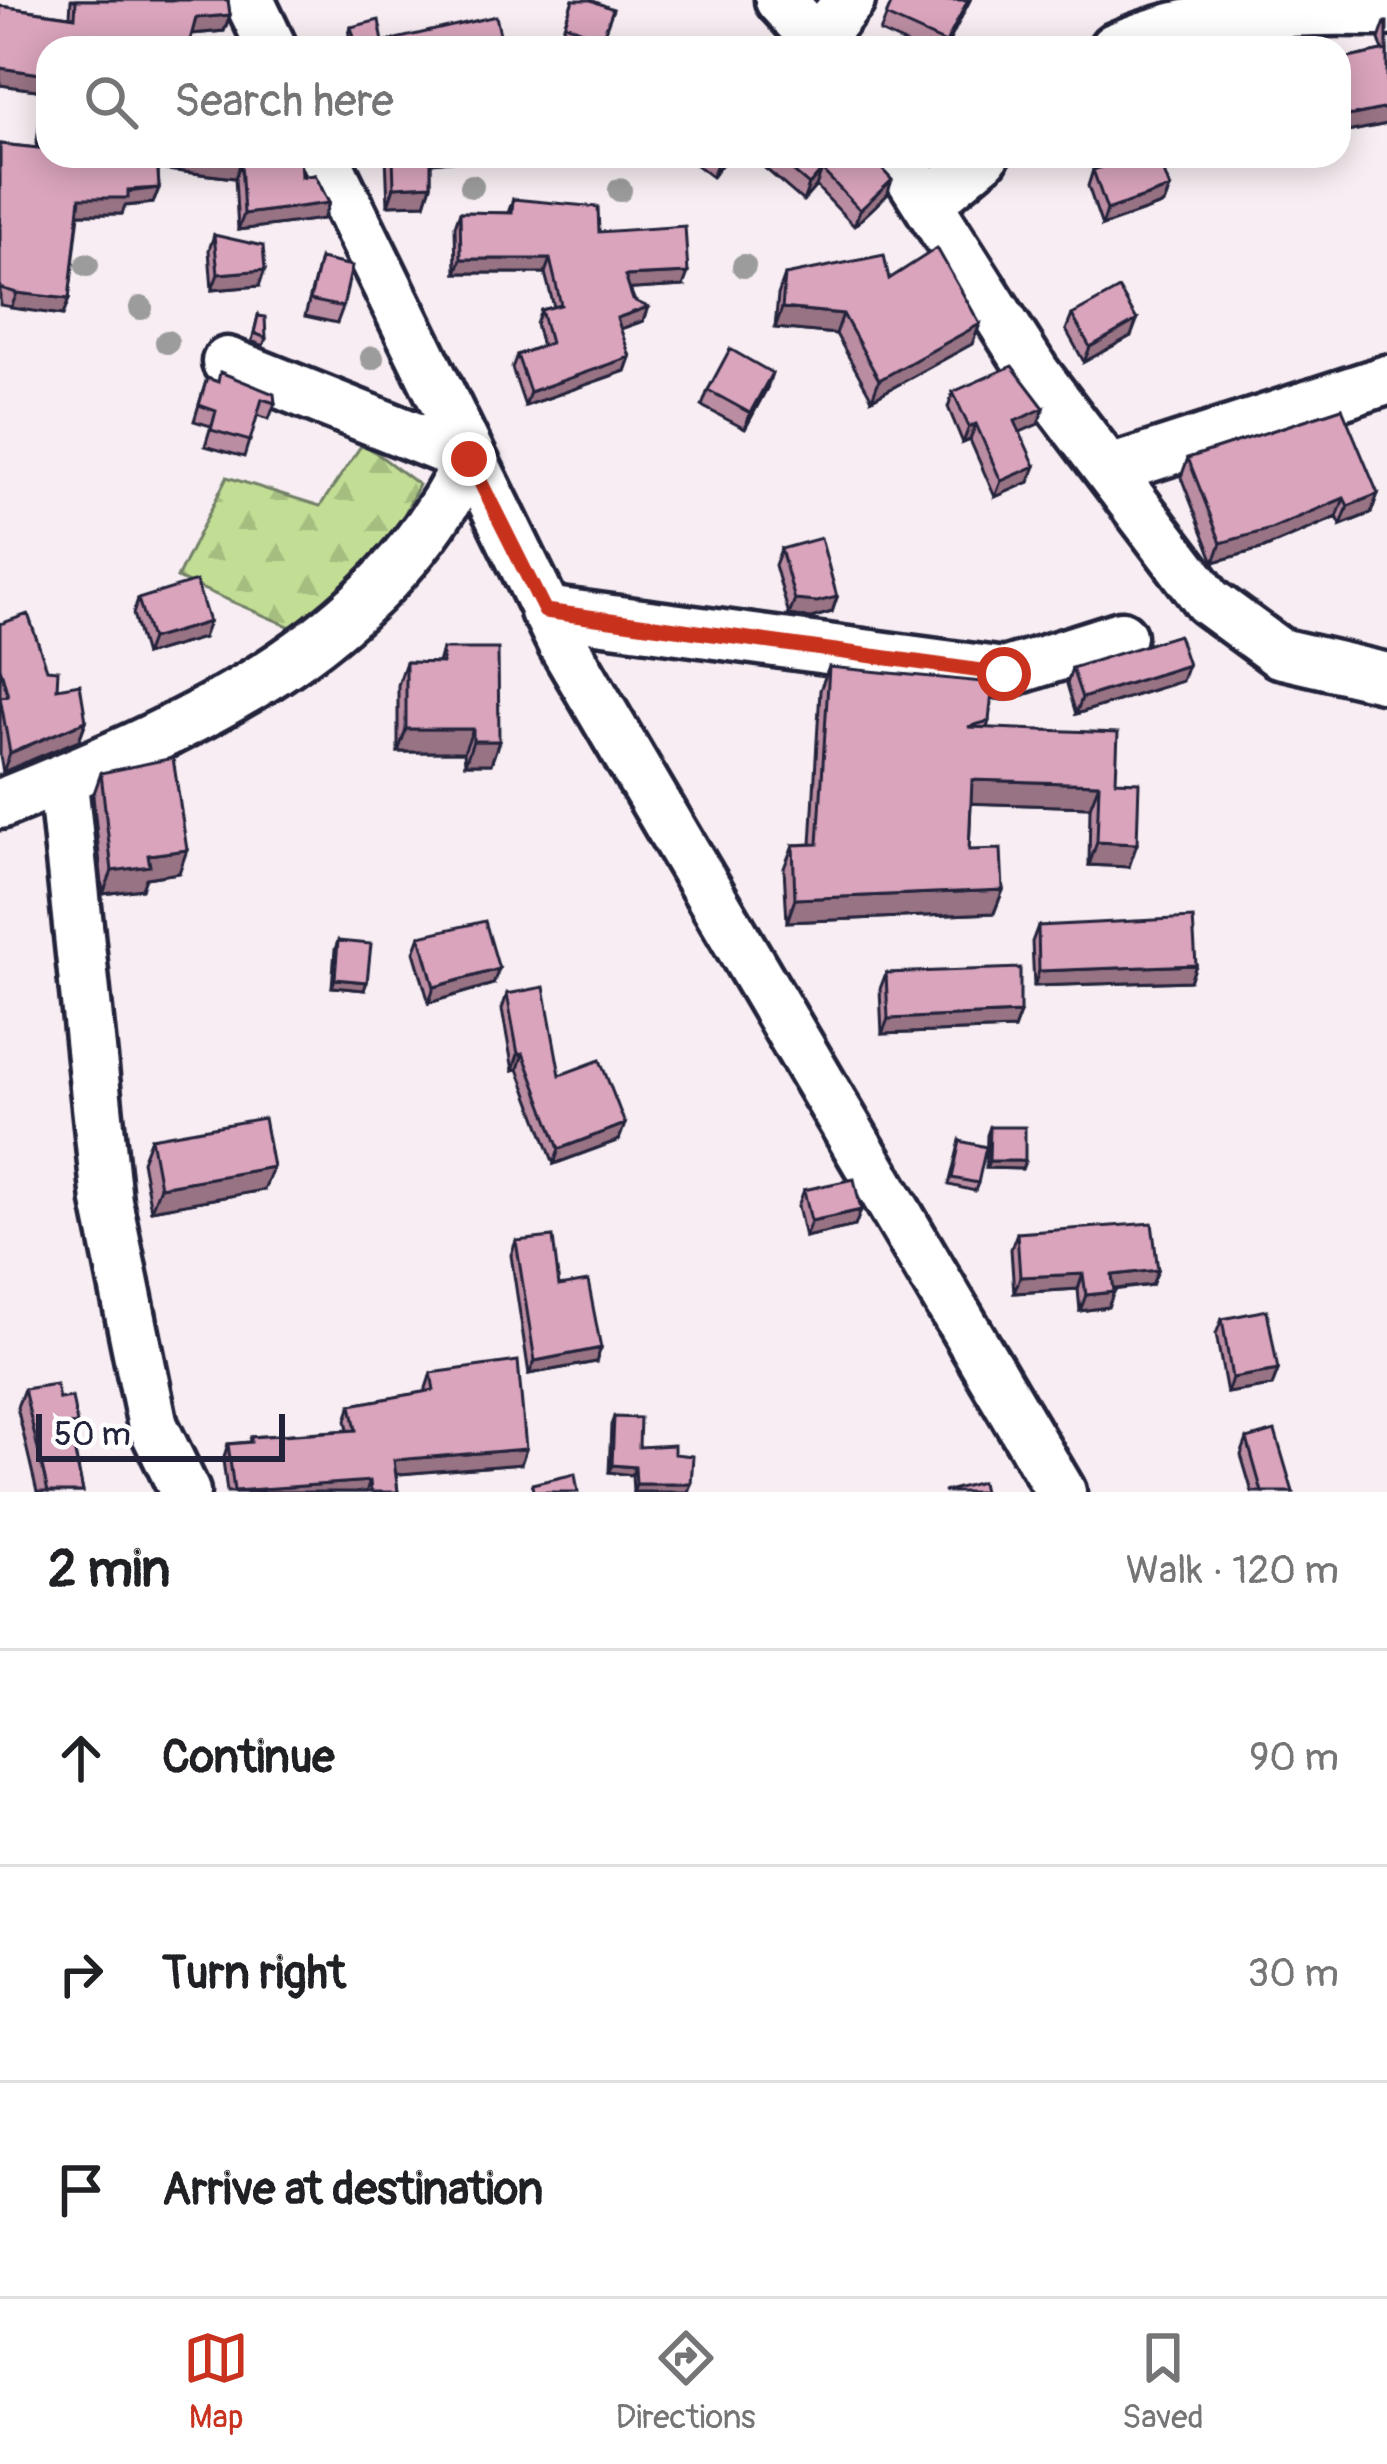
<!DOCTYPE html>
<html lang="en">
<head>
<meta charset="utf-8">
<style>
	:root { --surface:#fff; --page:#f6f6f6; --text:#202124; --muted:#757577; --line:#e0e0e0; --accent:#c8321e }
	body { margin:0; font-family:Pangolin,sans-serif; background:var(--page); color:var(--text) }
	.scale { position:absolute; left:36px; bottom:30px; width:249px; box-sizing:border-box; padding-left:12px; border:6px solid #22223b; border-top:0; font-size:33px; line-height:42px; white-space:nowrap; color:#22223b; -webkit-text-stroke:9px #fff; paint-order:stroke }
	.stop { position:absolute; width:36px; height:36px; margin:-27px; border:9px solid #c8321e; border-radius:50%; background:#fff }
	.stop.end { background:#c8321e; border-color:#fff; box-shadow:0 3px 12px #0008 }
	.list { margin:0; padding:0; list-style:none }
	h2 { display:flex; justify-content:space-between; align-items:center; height:156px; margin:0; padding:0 48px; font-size:51px }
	h2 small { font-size:39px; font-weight:400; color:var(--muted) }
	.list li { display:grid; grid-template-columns:78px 1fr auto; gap:36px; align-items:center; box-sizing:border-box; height:216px; padding:0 48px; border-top:3px solid var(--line) }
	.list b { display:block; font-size:45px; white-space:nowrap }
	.list em { font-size:39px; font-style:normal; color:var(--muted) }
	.icon { flex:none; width:66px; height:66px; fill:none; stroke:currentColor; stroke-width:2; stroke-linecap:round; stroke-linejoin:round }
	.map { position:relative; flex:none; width:1387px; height:1492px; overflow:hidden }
	.search { position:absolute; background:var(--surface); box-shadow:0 6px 30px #0003; left:36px; right:36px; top:36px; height:132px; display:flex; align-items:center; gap:30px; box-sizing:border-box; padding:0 42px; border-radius:36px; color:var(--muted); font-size:45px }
	.sheet { height:804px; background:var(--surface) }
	nav { display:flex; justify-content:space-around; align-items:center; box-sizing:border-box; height:168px; border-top:3px solid var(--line); background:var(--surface); font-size:33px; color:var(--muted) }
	nav a { display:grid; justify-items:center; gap:6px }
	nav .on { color:var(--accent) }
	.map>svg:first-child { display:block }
</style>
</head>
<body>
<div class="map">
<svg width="1387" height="1492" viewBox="0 0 1387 1492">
	<defs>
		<pattern id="forest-firs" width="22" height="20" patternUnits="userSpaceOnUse" patternTransform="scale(3)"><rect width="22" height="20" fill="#c2dd94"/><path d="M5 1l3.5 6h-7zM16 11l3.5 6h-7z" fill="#a6bd80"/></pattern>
	</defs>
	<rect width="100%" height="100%" fill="#f7edf2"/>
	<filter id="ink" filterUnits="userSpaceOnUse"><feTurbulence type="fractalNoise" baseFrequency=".00833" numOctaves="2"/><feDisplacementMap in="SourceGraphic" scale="24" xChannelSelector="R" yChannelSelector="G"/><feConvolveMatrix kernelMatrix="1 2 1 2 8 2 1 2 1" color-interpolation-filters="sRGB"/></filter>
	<g filter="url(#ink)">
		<path fill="url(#forest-firs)" stroke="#728068" stroke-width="3" d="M363,443L419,485L374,575L307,634L177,578L227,477L320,506Z"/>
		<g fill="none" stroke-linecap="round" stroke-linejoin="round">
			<g stroke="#22223b" stroke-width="57">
				<path id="minor" d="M249,0L272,48
					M780,0L824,48
					M818,39L850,0
					M1114,48C1203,9 1292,10 1387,11
					M324,156L562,643L1061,1492
					M897,156L1035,373L1208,601L1279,653L1387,678
					M929,202L984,156
					M1110,470L1387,380
					M545,611L1004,673L1121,636
					M63,783L107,1201L153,1426L185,1492
					M0,804C184,730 378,647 469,459L227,362"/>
			</g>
			<use href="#minor" stroke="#fff" stroke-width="48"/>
		</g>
		<g fill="#9c9c9c">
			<circle cx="472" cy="186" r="12"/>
			<circle cx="620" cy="190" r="12"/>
			<circle cx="87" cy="265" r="12"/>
			<circle cx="744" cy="266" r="12"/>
			<circle cx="141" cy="308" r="12"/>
			<circle cx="167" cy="342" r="12"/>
			<circle cx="372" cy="358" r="12"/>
		</g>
		<path fill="#bb8da2" stroke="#22223b" stroke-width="3" d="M71,0H228L230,15L224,31L192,34L188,48H48V156H300L301,177L315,175L329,203L323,219L238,230L235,178L158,169L159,188L153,203L125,206L122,214H79L69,299L63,315L0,305V144L36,148L44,91L0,85V6L70,16Z
			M573,0L613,9L598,48H579L559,40Z
			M893,0H970L946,48H916L880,32Z
			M1385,22H1387V124L1342,133L1339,120V60L1383,51L1379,39Z
			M351,27L383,42L503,48H345Z
			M368,156H495L431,163V185L425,204L388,205L386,156L368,158Z
			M684,156H728L712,177Z
			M763,156H870L887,195L854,226L816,186L803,201L760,164Z
			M1093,170L1170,188L1164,204L1102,226L1088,186Z
			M513,199L599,232L683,286L630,289L643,321L620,329L630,357L625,371L525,406L512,368L517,355L542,346L536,324L541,310L554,307L545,273H456L455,226L460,212L508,213Z
			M214,235L259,286L212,290L209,250Z
			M320,259L343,307L337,323L305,316Z
			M785,275L889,279L980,324L972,344L872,399L836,334L775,328L778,295Z
			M1072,315L1137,320L1131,336L1084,362L1066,330Z
			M258,316L266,338L263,346L252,341Z
			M207,378L275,403L269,419L257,415L244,457L205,446L211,426L194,421Z
			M767,388L745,429L702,406L708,390Z
			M953,392L1038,424L1020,432L1029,482L995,497L970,440L963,443L948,407Z
			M1342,408L1371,513L1341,525L1337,517L1264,548L1214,562L1181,477L1188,458Z
			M781,549L837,597L832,612L811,618L789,615L775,565Z
			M138,599L203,638L145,655L133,614Z
			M0,624L47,669L57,688L86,721L79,740L3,772L0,756Z
			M442,649L499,741L491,764H465L464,752H398V685L406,662L438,663Z
			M829,667L989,721L987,728L1116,781L1129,867L1089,865L1090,807L971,803L969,850L1003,890L994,913L787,922L784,868L793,845L811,844L820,690Z
			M1072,668L1182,681L1076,714L1067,684Z
			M101,773L179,873L146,878L142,889L103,894L93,796Z
			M1038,926L1196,965L1190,981L1034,986L1032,942Z
			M420,936L493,984L429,1003L414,952Z
			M338,941L364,990L332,987L335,949Z
			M886,973L1020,1013L1014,1029L882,1034L880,989Z
			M507,994L560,1075L619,1140L554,1164L518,1069L513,1070L502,1009Z
			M990,1127L1025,1161L1022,1169L986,1168L987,1135Z
			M151,1138L273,1167L264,1190L151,1210L142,1161Z
			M960,1141L978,1183L975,1191L949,1185Z
			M804,1190L861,1210L855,1226L805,1237L798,1206Z
			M1017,1233L1158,1270L1152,1285L1113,1290L1108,1307L1080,1311L1078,1289L1014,1293L1011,1249Z
			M516,1241L559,1286L596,1362L529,1374L511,1255Z
			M1222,1319L1278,1370L1272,1386L1227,1393L1216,1334Z
			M431,1373L526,1449L521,1464L396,1474L398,1492H227L223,1460L228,1444L249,1442L251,1437L348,1430L346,1420L351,1405L426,1392V1388Z
			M24,1389L59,1399L72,1437L83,1492H37L17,1407Z
			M614,1417L639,1447L674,1454L688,1492H633L632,1475L609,1472L611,1425Z
			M1247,1439L1293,1492H1252L1241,1455Z"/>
		<path fill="#987384" stroke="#22223b" stroke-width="3" d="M968,0H970L944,48L946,43Z
			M230,15L224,31L191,34L196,18Z
			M0,68L48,75L44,91L0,85Z
			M1387,108V124L1342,133L1348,116Z
			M155,156H189L241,162L235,178L151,168Z
			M427,156H495L424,164Z
			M722,156H728L712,177L718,161Z
			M822,170L816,186L803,201L809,185Z
			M892,180L887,195L854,226L860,210Z
			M431,185L425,204L388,205L394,187Z
			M159,188L153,203L125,206L122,214H75L80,198Z
			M1170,188L1164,204L1102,226L1107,210Z
			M329,203L323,219L238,230L244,214Z
			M461,259H550L545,273H456Z
			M265,270L259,286L212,290L218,274Z
			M688,273L683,286L620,290L625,276Z
			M17,293L69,299L63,315L11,308Z
			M648,307L643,321L612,332L617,318Z
			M782,308L843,314L836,334L775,328Z
			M1137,320L1131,336L1084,362L1090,347Z
			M980,324L972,344L872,399L879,380Z
			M630,357L625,371L525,406L530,392Z
			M772,373L767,388L745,429L750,413Z
			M1044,408L1038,424L1009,437L1015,421Z
			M976,424L970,440L963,443L969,427Z
			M1035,466L1029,482L995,497L1001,481Z
			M1378,494L1371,513L1341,525L1348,506Z
			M1344,498L1337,517L1264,548L1214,562L1221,543Z
			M837,597L832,612L811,618L789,615L795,600Z
			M209,622L203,638L145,655L151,639Z
			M1188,665L1182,681L1076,714L1082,698Z
			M86,721L79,740L3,772L10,753Z
			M406,729H473L464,752H398Z
			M473,741H499L491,764H465Z
			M972,780L1099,784L1090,807L963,803Z
			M1097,842L1137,844L1129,867L1089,865Z
			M187,850L179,873L146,878L142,889L103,894L112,871L148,855Z
			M1003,890L994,913L787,922L795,899Z
			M1196,965L1190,981L1034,986L1039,971Z
			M499,969L493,984L429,1003L434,987Z
			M335,979L367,982L364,990L332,987Z
			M1020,1013L1014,1029L882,1034L888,1019Z
			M523,1053L518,1069L513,1070L518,1054Z
			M625,1124L619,1140L554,1164L559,1149Z
			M989,1161H1025L1022,1169L986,1168Z
			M273,1167L264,1190L151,1210L160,1187Z
			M861,1210L855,1226L805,1237L811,1221Z
			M1158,1270L1152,1285L1106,1290L1112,1275Z
			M1083,1274L1078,1289L1014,1293L1020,1277Z
			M1114,1292L1108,1307L1080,1311L1086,1295Z
			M601,1348L596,1362L529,1374L535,1361Z
			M1278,1370L1272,1386L1227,1393L1232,1378Z
			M526,1449L521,1464L388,1475L394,1460Z
			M612,1465L635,1467L632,1475L609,1472Z
			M370,1481L366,1492H234V1491Z
			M636,1484H691L688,1492H633Z"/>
		<path fill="#d9a4bc" stroke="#22223b" stroke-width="3" d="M76,0H228L230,15L196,18L188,48H48V75L0,68V6L75,17Z
			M573,0H591L613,9L602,39L565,24Z
			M893,0H968L946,43L886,16Z
			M496,16L503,48H357L351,27L379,20L383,42Z
			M1387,50V108L1348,116L1339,70V60Z
			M48,86V156H157L159,188L128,190V198H80L69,299L17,293L0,288V144L39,148Z
			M189,156H300L301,177L315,175L329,203L244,214L241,162Z
			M393,156H431V185L394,187Z
			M775,156H870L892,180L860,210L822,170L809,185Z
			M1135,156H1158L1170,188L1107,210L1093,170Z
			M513,199L598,207L599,232L685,226L688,273L625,276L633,300L648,307L617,318L630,357L530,392L517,355L550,343L541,310L561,305L550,259H461L460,212L512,213Z
			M214,235L263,246L265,270L218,274Z
			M937,248L980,324L879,380L843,314L782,308L785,275L884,255L889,279Z
			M320,259L352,266L343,307L310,300Z
			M1119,289L1137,320L1090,347L1072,315Z
			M258,316L265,317L266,338L254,333Z
			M730,349L772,373L750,413L708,390Z
			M1012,366L1044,408L1015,421L1035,466L1001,481L976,424L969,427L953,392Z
			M220,372L274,394L275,403L262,399L250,441L211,430L216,411L199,405L207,378L218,382Z
			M1342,408L1378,494L1348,506L1344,498L1271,529L1221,543L1188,458Z
			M821,538L837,597L817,602L795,600L781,549Z
			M196,581L209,622L151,639L138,599Z
			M28,614L47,669L58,670L57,688L80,684L86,721L10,753L0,697L8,696L0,667V624Z
			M1178,635L1188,665L1082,698L1072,668Z
			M442,649H498L499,741H473V729H406V662L442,663Z
			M829,667L993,683L989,721L968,727L1118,733L1116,781L1139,782L1137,844L1097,842L1099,784L972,780L969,850L1001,849L1003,890L795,899L793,845L818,844Z
			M173,758L187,850L148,855L150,866L112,871L101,773Z
			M1193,918L1196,965L1039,971L1038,926Z
			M485,921L499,969L434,987L420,936Z
			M338,941L371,944L367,982L335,979Z
			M1020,968V1013L888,1019L886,973Z
			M544,987L560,1075L600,1060L625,1124L559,1149L523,1053L518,1054L507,994Z
			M264,1118L273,1167L160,1187L151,1138Z
			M990,1127H1025V1161H989Z
			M960,1141L986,1147L978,1183L952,1178Z
			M854,1179L861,1210L811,1221L804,1190Z
			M1152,1223L1158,1270L1112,1275L1114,1292L1086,1295L1083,1274L1020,1277L1017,1233Z
			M553,1237L559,1286L588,1281L601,1348L535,1361L516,1241Z
			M1267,1310L1278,1370L1232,1378L1222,1319Z
			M518,1361L526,1449L394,1460L398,1492H371L370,1481L234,1491L228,1444L251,1442V1437L356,1430L351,1405L434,1390L431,1373Z
			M56,1384L59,1399L72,1397L77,1424L69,1425L83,1492H48L24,1389Z
			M614,1417L640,1418L639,1447L674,1445V1454L693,1456L691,1484H636L635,1467L612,1465Z
			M1275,1431L1293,1492H1262L1247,1439Z
			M575,1474L578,1492H533L532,1484Z
			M981,1482L983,1492H943Z"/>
	</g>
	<g fill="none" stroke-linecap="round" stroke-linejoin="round" filter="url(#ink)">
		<path stroke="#c8321e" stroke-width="15" d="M469,459L545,611L1004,674"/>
	</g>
</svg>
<div class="scale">50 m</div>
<div class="stop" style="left:1004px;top:674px"></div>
<div class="stop end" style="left:469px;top:459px"></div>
<div class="search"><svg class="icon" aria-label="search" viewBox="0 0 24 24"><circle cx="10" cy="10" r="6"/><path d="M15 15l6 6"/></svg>Search here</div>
</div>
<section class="sheet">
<h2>2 min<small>Walk · 120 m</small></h2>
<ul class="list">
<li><svg class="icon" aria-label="ahead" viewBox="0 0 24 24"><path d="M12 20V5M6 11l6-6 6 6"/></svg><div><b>Continue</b></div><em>90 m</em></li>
<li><svg class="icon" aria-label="right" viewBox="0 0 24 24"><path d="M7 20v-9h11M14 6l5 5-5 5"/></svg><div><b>Turn right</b></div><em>30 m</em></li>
<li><svg class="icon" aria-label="arrive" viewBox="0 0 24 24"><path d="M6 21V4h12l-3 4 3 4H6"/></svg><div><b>Arrive at destination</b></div></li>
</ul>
</section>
<nav>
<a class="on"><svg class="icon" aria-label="map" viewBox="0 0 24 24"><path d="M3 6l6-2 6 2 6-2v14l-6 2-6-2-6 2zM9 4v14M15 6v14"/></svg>Map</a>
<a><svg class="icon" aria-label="directions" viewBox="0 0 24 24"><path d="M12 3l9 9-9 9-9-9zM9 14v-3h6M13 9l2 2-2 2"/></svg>Directions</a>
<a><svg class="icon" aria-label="saved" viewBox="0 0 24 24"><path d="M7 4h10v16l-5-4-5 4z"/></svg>Saved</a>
</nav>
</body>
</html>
